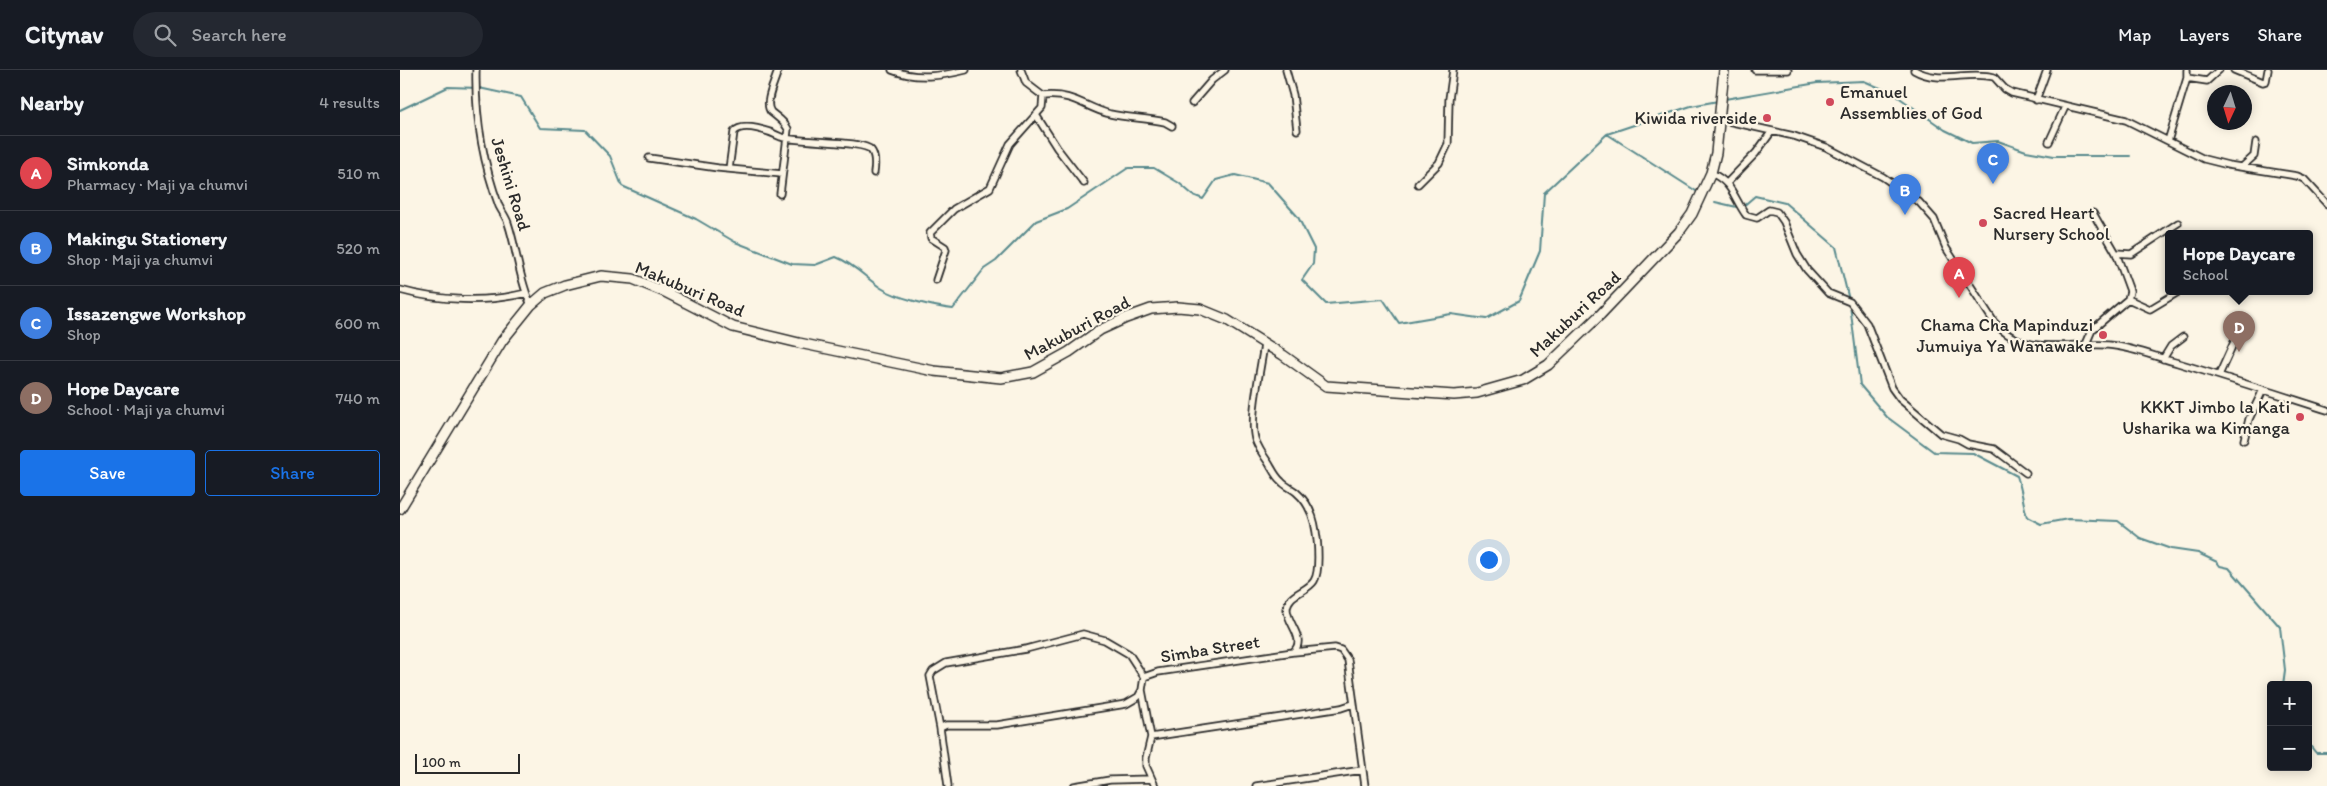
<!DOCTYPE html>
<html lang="en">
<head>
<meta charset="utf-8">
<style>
	:root { --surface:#171b24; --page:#242831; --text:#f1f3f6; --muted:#9ea1a6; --line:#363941; --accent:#1a73e8 }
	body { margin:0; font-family:Itim,sans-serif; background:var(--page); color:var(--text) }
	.controls { position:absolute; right:15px; bottom:15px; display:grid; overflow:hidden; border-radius:5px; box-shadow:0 2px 12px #0003 }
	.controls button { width:45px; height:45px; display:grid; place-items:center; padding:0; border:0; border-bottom:1px solid var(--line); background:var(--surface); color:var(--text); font:25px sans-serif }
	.compass { position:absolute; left:1807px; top:15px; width:45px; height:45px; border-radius:50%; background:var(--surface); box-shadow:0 2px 12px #0003; rotate:184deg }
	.scale { position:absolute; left:15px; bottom:12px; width:105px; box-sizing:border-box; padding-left:5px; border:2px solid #2b2b2b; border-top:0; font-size:14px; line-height:18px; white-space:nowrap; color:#2b2b2b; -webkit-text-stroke:4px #fcf5e5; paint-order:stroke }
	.you { position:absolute; left:1088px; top:489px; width:18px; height:18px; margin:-12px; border:4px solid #fff; border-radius:50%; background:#1a73e8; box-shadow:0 0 0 8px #1a73e833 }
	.badge { display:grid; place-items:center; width:32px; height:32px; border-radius:50%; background:var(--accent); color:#fff; font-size:16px; font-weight:700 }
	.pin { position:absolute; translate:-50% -41px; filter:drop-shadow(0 1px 2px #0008) }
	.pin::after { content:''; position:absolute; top:26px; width:18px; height:15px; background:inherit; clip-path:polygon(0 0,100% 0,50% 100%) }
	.popup { position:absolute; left:1765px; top:160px; width:148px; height:65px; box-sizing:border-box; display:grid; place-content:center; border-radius:5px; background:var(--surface); filter:drop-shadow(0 1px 4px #0005); font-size:16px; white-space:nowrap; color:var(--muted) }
	.popup b { font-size:19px; color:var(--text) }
	.popup::after { content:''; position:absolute; left:50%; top:100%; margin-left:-10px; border:10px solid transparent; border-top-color:var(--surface) }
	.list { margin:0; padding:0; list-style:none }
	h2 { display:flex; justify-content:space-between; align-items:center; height:65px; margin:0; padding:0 20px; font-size:21px }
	h2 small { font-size:16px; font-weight:400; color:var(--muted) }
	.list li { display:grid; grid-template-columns:32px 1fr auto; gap:15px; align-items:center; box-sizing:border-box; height:75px; padding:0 20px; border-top:1px solid var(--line) }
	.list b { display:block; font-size:19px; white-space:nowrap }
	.list p { margin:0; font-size:16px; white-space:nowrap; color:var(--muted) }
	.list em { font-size:16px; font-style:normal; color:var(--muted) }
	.actions { display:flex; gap:10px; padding:15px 20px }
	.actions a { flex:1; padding:11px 0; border:1px solid var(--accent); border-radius:5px; text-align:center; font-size:18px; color:var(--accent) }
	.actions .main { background:var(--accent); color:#fff }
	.icon { flex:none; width:28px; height:28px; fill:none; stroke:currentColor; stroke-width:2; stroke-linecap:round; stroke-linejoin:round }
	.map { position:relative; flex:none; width:1927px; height:716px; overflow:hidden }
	header { display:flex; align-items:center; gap:30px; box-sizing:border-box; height:70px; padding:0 25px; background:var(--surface); border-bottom:1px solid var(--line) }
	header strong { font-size:24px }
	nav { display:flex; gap:28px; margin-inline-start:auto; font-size:18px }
	.search { width:350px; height:45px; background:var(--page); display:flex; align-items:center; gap:12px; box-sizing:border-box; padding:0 18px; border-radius:28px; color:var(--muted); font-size:19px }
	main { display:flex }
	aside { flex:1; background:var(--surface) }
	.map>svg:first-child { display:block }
</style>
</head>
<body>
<header>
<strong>Citynav</strong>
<div class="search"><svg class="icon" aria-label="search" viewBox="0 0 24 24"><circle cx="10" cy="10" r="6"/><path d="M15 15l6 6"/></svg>Search here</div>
<nav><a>Map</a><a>Layers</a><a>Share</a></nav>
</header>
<main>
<aside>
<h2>Nearby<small>4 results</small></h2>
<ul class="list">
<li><span class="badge" style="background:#e0444e">A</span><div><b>Simkonda</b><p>Pharmacy · Maji ya chumvi</p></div><em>510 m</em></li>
<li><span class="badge" style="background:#3f7fe0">B</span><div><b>Makingu Stationery</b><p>Shop · Maji ya chumvi</p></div><em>520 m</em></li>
<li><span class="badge" style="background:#3f7fe0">C</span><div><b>Issazengwe Workshop</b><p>Shop</p></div><em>600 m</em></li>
<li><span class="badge" style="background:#8d6e63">D</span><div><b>Hope Daycare</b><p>School · Maji ya chumvi</p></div><em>740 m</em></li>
</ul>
<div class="actions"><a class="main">Save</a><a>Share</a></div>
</aside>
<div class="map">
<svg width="1927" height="716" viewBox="0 0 1927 716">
	<rect width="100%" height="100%" fill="#fcf5e5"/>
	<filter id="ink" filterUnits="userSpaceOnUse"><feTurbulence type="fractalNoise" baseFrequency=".02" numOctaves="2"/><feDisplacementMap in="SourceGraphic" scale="10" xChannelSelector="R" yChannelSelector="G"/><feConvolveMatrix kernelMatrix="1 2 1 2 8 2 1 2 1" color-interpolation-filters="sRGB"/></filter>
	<g filter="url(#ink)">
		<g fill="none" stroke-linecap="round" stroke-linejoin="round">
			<path stroke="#598a8d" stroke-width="2" d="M1325,29L1417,13L1464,11L1494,24L1545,60L1572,73L1598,71L1626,81L1654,86H1730
				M0,40L48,17L79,18L121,27L140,58L185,60L210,86L222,116L296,149L335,172L392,194L415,195L436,187C454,194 466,208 481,218C496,228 535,237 553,239L584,199L596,191L636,151L667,139L728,98H754L779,113L793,125L803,129L816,110L835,105L868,113L898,147L914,179L913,194L902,210L926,234L983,229L999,253L1051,244L1086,249L1119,231L1140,181L1144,123L1207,64L1291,36L1318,31
				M1207,64L1296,121
				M1315,132L1341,138L1355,126L1385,133L1436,177L1449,230
				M1450,235L1460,315L1487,347L1534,382L1573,383L1617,406C1622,420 1623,433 1627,447L1641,454L1668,449L1718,451L1740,468L1771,479L1798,483L1817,492L1820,496L1829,498L1880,557L1885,600L1883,615
				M1908,673L1916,683H1927"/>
			<g stroke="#2b2b2b" stroke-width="9">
				<path id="street" d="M76,0C75,46 83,93 99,136C102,142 106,147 108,153C117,180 119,209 131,235
					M378,0C376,10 363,33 371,42C378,48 384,51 388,59L380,124
					M492,0C516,10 542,6 566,0
					M886,0L893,25L897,60
					M1355,0H1388
					M1514,0C1540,15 1567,0 1594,7L1605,19L1612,23L1726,50L1804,89L1828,95L1897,106L1904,109L1927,134
					M1834,0L1863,12L1866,11L1868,0
					M1787,8L1807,11L1819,0
					M643,26C675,23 683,37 710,44C728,48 747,48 765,52L772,56
					M1636,30L1647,0
					M792,33L812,10L825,0
					M636,45L657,78L684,113
					M1319,49L1394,66L1426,77L1483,107L1519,132L1534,149L1546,178L1594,252C1625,288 1667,272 1708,275C1732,277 1756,287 1778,293C1828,308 1877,324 1927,340
					M1768,71L1787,8V0
					M1649,72L1665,37
					M249,88L318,98L382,104
					M1842,97L1854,86L1856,72
					M329,99L334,62C343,51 371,62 381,67C399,73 464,70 471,80C476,86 475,96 474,103
					M1311,103C1333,113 1333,127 1346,145L1357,148L1369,140L1377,142L1384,152L1397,184L1407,200L1428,223L1450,232L1467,254L1492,318L1500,329L1541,364L1559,369L1568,374L1594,379L1626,403
					M1327,113L1356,83L1372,61
					M1018,114L1039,93L1048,74L1049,29L1053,0
					M1693,143L1716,183L1731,184L1778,153
					M1716,183L1730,221L1728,229
					M536,210L546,180L545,177L531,168L530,163L554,139L590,118L610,74L642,38L643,26L626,13L621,0
					M0,220C39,231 86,233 126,223
					M1686,274L1692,260L1728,229L1750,239L1780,221
					M1763,289L1771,276L1783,267
					M1819,305L1844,250
					M1844,370L1849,349L1863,320
					M894,582L935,578L941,580L948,590L965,716
					M540,658L530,606L533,601L546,593L626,579L683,564L705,570L729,584L744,607
					M751,667L941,638L953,634
					M548,716L540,658L546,655H597L726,634L738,627L742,620
					M674,716L710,710L751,709
					M755,716L746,696V688L751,667L742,620L744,607L758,602L893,582C907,569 888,555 887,540C886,524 907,522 914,511C920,502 918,473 916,462C914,447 908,432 896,422C891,418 885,416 881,411C875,406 872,398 868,392C863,385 858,377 855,369C849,346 861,299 864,274
					M856,716L962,700"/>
			</g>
			<g stroke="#2b2b2b" stroke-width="12">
				<path id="secondary" d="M0,439L102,271L131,235L145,223L165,215L201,206L233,209L265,222L333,257L399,273L534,301L601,308L633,302L669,282L700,260L726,248L751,239L778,237L800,239L827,250L883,285L926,316L1054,325L1077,323L1123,310L1148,295L1200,245L1279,162L1292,144L1311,103L1316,83L1324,0"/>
			</g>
			<use href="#street" stroke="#fcf5e5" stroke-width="5.5"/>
			<use href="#secondary" stroke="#fcf5e5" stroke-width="9"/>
		</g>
	</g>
	<g fill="#d1495b" stroke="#fcf5e5" stroke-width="2">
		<circle cx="1430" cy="32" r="5"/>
		<circle cx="1367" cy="48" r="5"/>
		<circle cx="1583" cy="153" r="5"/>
		<circle cx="1703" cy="265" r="5"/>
		<circle cx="1900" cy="347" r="5"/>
	</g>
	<g text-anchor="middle" stroke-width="4.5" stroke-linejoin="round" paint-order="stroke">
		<g font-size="18" fill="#2b2b2b" stroke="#fcf5e5" text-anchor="end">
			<text x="1440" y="28" text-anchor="start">Emanuel<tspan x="1440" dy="21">Assemblies of God</tspan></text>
			<text x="1357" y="54">Kiwida riverside</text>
			<text x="1593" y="149" text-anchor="start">Sacred Heart<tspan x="1593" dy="21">Nursery School</tspan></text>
			<text x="1693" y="261">Chama Cha Mapinduzi<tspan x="1693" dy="21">Jumuiya Ya Wanawake</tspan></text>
			<text x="1890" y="343">KKKT Jimbo la Kati<tspan x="1890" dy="21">Usharika wa Kimanga</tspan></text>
		</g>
		<g font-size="18" fill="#2b2b2b" stroke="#fcf5e5">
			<text transform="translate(111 114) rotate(73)" y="6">Jeshini Road</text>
			<text transform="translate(290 219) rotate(23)" y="6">Makuburi Road</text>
			<text transform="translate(1175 244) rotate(-43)" y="6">Makuburi Road</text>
			<text transform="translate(677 258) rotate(-28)" y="6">Makuburi Road</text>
			<text transform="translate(810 579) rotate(-9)" y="6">Simba Street</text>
		</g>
	</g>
</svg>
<div class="controls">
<button>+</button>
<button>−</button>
</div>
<svg class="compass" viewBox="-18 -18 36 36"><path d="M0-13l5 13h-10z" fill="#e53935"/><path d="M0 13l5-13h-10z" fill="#9ea1a6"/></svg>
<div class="scale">100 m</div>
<div class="you"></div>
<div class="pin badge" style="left:1559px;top:228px;background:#e0444e">A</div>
<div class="pin badge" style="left:1505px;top:145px;background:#3f7fe0">B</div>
<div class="pin badge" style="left:1593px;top:114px;background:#3f7fe0">C</div>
<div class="pin badge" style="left:1839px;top:282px;background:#8d6e63">D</div>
<div class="popup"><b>Hope Daycare</b>School</div>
</div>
</main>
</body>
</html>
